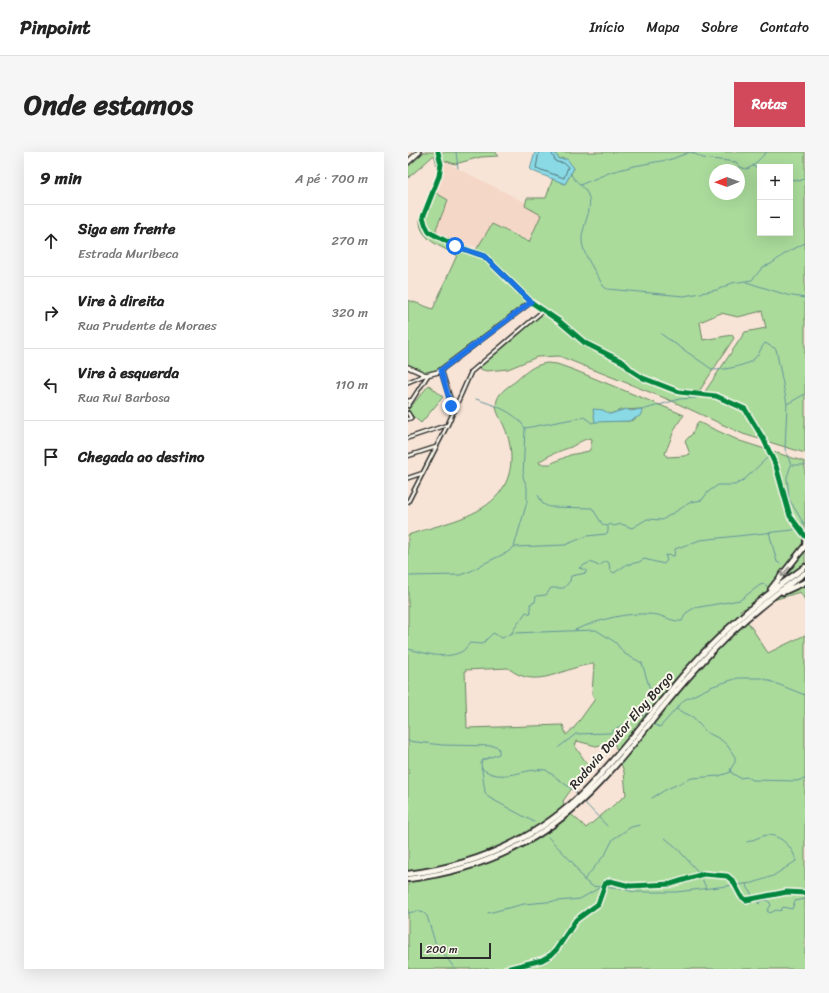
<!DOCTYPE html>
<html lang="pt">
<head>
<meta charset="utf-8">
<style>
	:root { --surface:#fff; --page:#f6f6f6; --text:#222; --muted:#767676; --line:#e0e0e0; --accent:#d1495b }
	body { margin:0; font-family:Sriracha,sans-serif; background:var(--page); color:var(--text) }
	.controls { position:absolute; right:12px; top:12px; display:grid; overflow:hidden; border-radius:0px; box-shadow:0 4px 16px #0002 }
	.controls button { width:36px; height:36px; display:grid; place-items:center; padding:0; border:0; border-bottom:1px solid var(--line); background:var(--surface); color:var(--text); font:20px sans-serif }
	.compass { position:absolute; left:301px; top:12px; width:36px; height:36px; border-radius:50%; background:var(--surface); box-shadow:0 4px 16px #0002; rotate:269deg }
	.scale { position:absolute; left:12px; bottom:10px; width:71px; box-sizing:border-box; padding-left:4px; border:2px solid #2b2b2b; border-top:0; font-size:11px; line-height:14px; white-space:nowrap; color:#2b2b2b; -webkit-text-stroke:3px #fbf7ec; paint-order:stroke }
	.stop { position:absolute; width:12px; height:12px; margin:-9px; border:3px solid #1a73e8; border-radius:50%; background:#fff }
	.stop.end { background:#1a73e8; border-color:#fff; box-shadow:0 1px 4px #0008 }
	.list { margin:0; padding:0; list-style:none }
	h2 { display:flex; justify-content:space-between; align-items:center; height:52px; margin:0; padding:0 16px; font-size:17px }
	h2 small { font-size:13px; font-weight:400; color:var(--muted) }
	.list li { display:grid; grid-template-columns:26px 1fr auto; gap:12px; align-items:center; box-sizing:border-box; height:72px; padding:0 16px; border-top:1px solid var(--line) }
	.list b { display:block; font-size:15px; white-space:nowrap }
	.list p { margin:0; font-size:13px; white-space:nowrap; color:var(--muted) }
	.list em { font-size:13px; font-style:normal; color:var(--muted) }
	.icon { flex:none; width:22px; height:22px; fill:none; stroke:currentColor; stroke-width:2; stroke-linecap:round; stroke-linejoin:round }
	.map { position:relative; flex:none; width:397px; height:817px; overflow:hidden; border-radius:0px }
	header { display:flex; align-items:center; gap:24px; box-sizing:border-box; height:56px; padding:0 20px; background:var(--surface); border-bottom:1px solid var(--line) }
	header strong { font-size:19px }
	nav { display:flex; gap:22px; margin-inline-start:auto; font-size:14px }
	.intro { display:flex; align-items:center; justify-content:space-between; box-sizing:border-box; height:96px; padding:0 24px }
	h1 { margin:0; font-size:28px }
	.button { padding:10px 18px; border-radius:0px; background:var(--accent); color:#fff; font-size:14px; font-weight:700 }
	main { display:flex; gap:24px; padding:0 24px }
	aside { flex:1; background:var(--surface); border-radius:0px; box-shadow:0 4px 16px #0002 }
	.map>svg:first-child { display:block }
</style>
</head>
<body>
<header>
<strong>Pinpoint</strong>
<nav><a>Início</a><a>Mapa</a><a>Sobre</a><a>Contato</a></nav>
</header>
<div class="intro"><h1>Onde estamos</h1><a class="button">Rotas</a></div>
<main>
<aside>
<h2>9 min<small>A pé · 700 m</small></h2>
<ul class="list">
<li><svg class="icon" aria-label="ahead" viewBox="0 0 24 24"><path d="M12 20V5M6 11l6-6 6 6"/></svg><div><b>Siga em frente</b><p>Estrada Muribeca</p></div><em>270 m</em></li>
<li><svg class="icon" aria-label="right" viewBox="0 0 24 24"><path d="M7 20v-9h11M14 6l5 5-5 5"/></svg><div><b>Vire à direita</b><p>Rua Prudente de Moraes</p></div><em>320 m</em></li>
<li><svg class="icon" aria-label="left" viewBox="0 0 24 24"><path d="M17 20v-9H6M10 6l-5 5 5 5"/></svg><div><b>Vire à esquerda</b><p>Rua Rui Barbosa</p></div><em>110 m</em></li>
<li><svg class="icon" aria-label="arrive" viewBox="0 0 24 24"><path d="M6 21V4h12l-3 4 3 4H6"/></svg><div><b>Chegada ao destino</b></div></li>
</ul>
</aside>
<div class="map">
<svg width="397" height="817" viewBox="0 0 397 817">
	<rect width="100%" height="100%" fill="#f7e4d6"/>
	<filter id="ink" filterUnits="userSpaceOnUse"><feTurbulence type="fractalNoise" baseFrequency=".025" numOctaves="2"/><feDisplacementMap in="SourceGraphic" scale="8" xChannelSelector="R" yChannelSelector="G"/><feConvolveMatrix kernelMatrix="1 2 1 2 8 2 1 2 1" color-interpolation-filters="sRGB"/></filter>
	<g filter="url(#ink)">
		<path fill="#f5d7c7" d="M37,10L136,60L121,88L84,72L71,96L32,84L21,76L18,62Z"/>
		<path fill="#aadb9b" stroke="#6a8363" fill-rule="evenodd" d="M16,0H88L90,4L73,5L47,12L35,8V15L28,41L40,48L28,77L30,82L68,98L84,72L121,90L133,63L117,54L119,46H138L145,26L157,32L166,16L156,6L151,7L146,0H397V301L335,282L264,249L151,204L129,205L100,217L79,219L68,216L136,159L122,151C93,174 52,213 17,224L0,215V148L25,157L49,103C40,98 28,94 20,86C0,67 23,47 28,27C30,19 29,11 26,3L0,26V15ZM352,15H382V81H352ZM307,18H331V42H307ZM354,159L358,176L337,180L296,241H290L326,186L324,183L295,188L292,170L313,161L330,165Z
			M139,211L149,212L166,218L276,263C265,276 264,286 257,301L259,305L276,304L282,302L277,289L284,282L290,270L332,289L397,310V448L392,440L332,458L360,501L397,483V817H0V383C29,373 67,367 88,345C107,325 106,297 96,274C92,265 86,258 89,248C92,239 101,234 108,229C118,220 125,213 139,211ZM233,257L226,268L221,269H187L200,261L202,262L213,258ZM183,286L184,288L183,295L181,299L162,303L142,312H132L131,310C140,303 152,299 163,295C171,291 173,288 183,286ZM186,512L184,542L187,547L166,576L158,583L155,573L59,576L57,518L100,516C130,540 155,514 186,512ZM169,589L188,594L206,590L216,620L218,643L178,676C170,666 158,662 155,649L177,618L179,612L167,594Z
			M21,233L35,245L13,271L0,260V258Z"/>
		<path fill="#8adae6" stroke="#64949b" d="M127,0H146L151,7H159L166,16L157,32L122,18Z
			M185,257L195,258L202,262L218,257L223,259L233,257L234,259L232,264L221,269L187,270Z"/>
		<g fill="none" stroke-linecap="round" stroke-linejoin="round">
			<path stroke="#517176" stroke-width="1" d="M131,0L128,16L156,26L160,15L156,11L148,10L143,0"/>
			<path stroke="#64949b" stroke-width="1" d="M48,0L50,16
				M283,0L295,6L328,10L332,15L338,17C346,16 352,5 359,0
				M345,14L352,17
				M162,21C167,30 176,34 180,43C186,57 173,75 174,89C175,104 189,121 195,134L199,137L276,144L309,138L324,131L344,128L355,115L363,112L378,101L397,91
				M382,27L392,29L397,26
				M172,33L203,20L226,14L264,7L282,0
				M338,130L379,143L397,146
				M253,182L305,218C315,218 340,214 347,206C352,202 352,196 357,191L368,197L379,252L377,297L383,313L379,325L381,347L396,372
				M379,252L397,242
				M234,258L272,247L288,246
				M117,276L176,265L184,271L187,270
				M384,313H397
				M130,343L135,352L141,355L184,356L195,373L200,374L202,372L206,374L213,372L224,376L239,367L254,368L283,350L294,348L300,340L310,333H327L337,327L359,306
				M392,374L397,372
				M361,380L369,410L373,412
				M107,395L157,393L179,384L198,382L200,380V375
				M0,424L52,423L63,419L75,412L100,400L106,395L119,350V335L115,325L117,276C107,259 85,253 68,247
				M167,478C193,467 221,459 250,463C257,465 266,470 274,469L278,461L286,456L332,448L352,433L356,432L359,434
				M104,480L118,460L123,462L122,452L127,450L128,444L138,443L143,436H156L162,429L163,424L178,421V418L171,416L182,410L191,414L198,409L201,411L202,418L206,421L218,413L231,410L236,407L256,412L259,408L257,403L266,404L267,397L292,388L385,378L388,376
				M0,497C18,501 35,508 53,500C57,498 59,494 62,491L74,492L85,481L94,486L104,481L188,478L207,490L217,502L234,511L245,547L235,558L239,565
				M268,557L285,565L298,580L312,587L319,593L327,605V610L322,618L325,622L332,626L338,625L345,628L388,629L397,627
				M245,572L252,575L276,548L305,534L330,526H354L397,543
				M0,589L34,593L88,594L91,597V602L75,608L73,611L77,640L80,645L126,670
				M151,595L168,582L202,581L210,575L236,563
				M73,616C94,633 116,615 138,618L169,641
				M244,646L259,637L284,626L311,624L323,620
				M177,651L199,674
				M140,685L165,711L176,728L184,734L214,737L227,740H268L345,731L365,724L388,709C386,697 374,684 361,683C354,683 346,688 339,690
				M257,686L268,695L292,722
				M293,724L298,736
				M176,728L198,701L205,687L223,675L232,673
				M338,732L345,745
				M347,748L351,752L353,749L360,748L363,753L359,759L362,761L368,758L372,759L375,755L384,757L387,749L397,747
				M0,761L9,759L16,761L19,764L27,790L47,817
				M80,761L116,752L172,747L191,736"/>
			<g stroke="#2b2b2b" stroke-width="5.5">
				<path id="street" d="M0,230L17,223
					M0,249L4,248L20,223
					M0,254L4,248
					M0,261L3,266L0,267
					M0,286L39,273
					M0,304L28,295
					M0,326L15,321
					M0,350L40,272L63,220L136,158
					M98,817L134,808L143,803L148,798L168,768L190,752L197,732L202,729L222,734L263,732L295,722L319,724L325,729L333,744L338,748L379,740L397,741"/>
			</g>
			<g stroke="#2b2b2b" stroke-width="6">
				<path id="secondary" d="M30,0L33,12L31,24L15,65L17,72L21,80L47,94L76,104L123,150L151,169L177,191L215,210L224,219L235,226L271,240L308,244L337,257L356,288L368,314L382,364L397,384
					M0,215L18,223L30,220L123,150
					M33,218L46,259
					M397,387V395"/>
			</g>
			<g stroke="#2b2b2b" stroke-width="7">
				<path id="primary" d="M0,10L11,0"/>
			</g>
			<g stroke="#2b2b2b" stroke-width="8">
				<path id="highway" d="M363,437L397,394
					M375,440L397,430
					M0,722C64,714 123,690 171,645C210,607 243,560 279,519C314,479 354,445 397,415
					M0,727C65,719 125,695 173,649C214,611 246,563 284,521C317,483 355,450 397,421"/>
			</g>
			<use href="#street" stroke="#fbf7ec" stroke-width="2.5"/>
			<use href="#secondary" stroke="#fbf7ec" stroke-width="3.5"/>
			<use href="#primary" stroke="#fbf7ec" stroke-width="4"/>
			<use href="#highway" stroke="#fbf7ec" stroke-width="4.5"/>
			<g stroke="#fbf7ec" stroke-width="8">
				<path id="cycleway" d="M30,0L33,12L31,24L15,65L17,72L21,80L47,94L76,104L123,150L151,169L177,191L215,210L224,219L235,226L271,240L308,244L337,257L356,288L368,314L382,364L397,384
					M98,817L134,808L143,803L148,798L168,768L190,752L197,732L202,729L222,734L263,732L295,722L319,724L325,729L333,744L338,748L379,740L397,741"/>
			</g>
			<use href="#cycleway" stroke="#00873e" stroke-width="5"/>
		</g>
		<defs><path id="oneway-shaft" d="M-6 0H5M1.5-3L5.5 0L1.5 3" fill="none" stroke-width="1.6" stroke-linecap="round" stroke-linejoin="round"/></defs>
		<use stroke="#93918c" href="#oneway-shaft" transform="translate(377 420) rotate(130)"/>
	</g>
	<g fill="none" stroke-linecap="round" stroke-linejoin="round" filter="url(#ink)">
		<path stroke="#1a73e8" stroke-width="5" d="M43,254L33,218L123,150L76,104L47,94"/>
	</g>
	<g text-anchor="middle" stroke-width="4" stroke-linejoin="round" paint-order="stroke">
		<g font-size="13" fill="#2b2b2b" stroke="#fbf7ec">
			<text transform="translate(213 578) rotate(-49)" y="5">Rodovia Doutor Eloy Borgo</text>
		</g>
	</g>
</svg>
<div class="controls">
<button>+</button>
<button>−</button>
</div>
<svg class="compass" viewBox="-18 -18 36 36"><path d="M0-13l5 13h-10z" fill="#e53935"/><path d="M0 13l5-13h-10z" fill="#767676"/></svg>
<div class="scale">200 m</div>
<div class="stop" style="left:47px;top:94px"></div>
<div class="stop end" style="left:43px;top:254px"></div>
</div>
</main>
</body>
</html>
